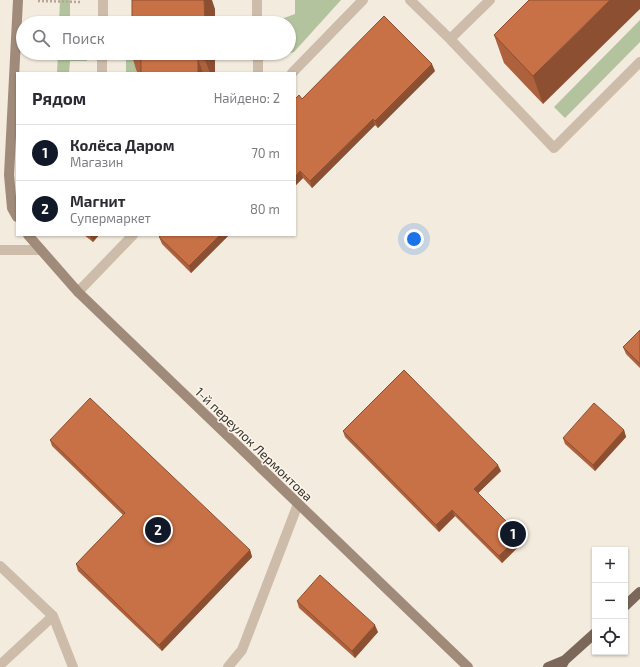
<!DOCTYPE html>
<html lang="ru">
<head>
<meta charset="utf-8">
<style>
	:root { --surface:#fff; --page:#f7f7f7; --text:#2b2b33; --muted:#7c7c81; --line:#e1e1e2; --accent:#111827 }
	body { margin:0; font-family:"Exo 2",sans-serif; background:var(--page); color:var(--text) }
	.controls { position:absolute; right:12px; bottom:12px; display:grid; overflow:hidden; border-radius:0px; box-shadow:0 1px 3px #0004 }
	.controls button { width:36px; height:36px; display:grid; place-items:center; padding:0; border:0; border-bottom:1px solid var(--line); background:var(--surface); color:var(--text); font:20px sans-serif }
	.you { position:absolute; left:414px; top:239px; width:14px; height:14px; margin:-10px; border:3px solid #fff; border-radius:50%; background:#1a73e8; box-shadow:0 0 0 6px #1a73e833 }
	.badge { display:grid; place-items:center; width:26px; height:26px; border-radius:50%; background:var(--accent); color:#fff; font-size:13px; font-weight:700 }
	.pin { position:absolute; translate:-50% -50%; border:2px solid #fff; box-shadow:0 1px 4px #0006 }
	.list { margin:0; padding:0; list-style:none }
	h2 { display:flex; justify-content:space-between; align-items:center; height:52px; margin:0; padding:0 16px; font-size:17px }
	h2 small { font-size:13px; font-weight:400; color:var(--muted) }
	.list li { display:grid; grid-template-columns:26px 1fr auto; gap:12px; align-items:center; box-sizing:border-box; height:56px; padding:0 16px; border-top:1px solid var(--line) }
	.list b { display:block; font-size:15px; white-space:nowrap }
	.list p { margin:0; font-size:13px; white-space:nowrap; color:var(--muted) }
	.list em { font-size:13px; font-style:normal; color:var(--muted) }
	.icon { flex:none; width:22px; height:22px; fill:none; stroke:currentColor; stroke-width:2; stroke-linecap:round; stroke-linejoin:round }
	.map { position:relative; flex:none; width:640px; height:667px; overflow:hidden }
	.search { position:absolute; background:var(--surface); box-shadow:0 1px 3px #0004; left:16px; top:16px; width:280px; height:44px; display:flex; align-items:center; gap:10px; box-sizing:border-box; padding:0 14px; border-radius:22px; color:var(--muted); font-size:15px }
	.panel { position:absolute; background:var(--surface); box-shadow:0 1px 3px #0004; left:16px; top:72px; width:280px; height:164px; border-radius:0px }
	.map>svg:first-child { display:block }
</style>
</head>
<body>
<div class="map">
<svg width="640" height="667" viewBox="0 0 640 667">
	<rect width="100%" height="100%" fill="#f3ebde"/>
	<path fill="#b3c39d" d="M60,0H70V18H87V23H59Z
		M295,0H341L294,52L283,55L280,53H289V23H270L295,14Z
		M640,20V42L565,118L554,107Z
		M58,53H87V61H70L69,73H57Z
		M126,53H136V73H126Z"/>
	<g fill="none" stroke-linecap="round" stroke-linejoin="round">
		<path stroke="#b8a693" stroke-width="2.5" stroke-dasharray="2 2" stroke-linecap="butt" d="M38,1L81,2"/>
		<path stroke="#ccbca9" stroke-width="10" d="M257,0V23
			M410,0L450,39L554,148L640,62
			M103,23V0
			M450,39L490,0
			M258,53V73
			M102,73V53
			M0,250H40
			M0,566L53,616L73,667
			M0,665L53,616
			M228,667L242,650L298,504"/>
		<path stroke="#ccbca9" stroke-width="10" d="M292,73L363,0
			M78,292L133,235"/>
		<path stroke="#a08b7a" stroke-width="10" d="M17,217L12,208L9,175L18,0
			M28,235L78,292L468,667"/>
		<path stroke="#7c685a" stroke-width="10" d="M625,606L640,592
			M548,667L565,660
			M561,667L565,660L595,633"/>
	</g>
	<path fill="#ad613c" d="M529,0L543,104L504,63L494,35Z
		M215,53V73H137L133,59Z
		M435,71L378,128L375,125L312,188L303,178L295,186L302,99Z
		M84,235H99L93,242Z
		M162,235H229L191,273L162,244L159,237Z
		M640,330V368L626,354L623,347Z
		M624,430L626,437L595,471L565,444L563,438Z
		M343,431L501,471L478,493L520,535L523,542L502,563L455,516L439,532L345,437Z
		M50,440L250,550L252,557L162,651L78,571L76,564L123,515L52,446Z
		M297,601L378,632L355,658L299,608Z"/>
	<path fill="#8d4f31" d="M204,0H212L215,9V23H205Z
		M610,0H640V9L543,104L533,76Z
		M205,53H215V73H210L205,60Z
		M198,59L203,73H198Z
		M432,64L435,71L378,128L375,121Z
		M373,119L375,125L312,188L310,181Z
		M300,171L303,178L295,186V177Z
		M91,235H99L93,242L90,236Z
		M220,235H229L191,273L189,266Z
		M624,430L626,437L595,471L593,465Z
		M498,465L501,471L476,495L474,489Z
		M452,510L455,516L439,532L436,525Z
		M520,535L523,542L502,563L499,556Z
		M250,550L252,557L162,651L159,645Z
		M375,625L378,632L355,658L352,651Z"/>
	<path fill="#c97146" stroke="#8d4f31" d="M132,0H204L205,23H132Z
		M529,0H610L533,76L494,35Z
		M384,16L432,64L375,121L373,119L310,181L300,171L295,177V99L299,95L302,99Z
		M132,53H205V60L198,59V73H141V59H133Z
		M162,235H220L189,266L159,237Z
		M640,330V364L623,347Z
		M404,370L498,465L474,489L520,535L499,556L452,510L436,525L343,431Z
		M90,398L250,550L159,645L76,564L125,513L50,440Z
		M594,403L624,430L593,465L563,438Z
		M320,575L375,625L352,651L297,601Z"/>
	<g text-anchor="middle" stroke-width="3" stroke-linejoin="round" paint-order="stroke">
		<g font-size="13" fill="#393029" stroke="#fbf5eb">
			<text transform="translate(254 444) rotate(44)" y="5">1-й переулок Лермонтова</text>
		</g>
	</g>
</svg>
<div class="controls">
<button>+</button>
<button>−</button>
<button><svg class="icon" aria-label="locate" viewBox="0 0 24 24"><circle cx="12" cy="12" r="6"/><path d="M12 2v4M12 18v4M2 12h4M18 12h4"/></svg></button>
</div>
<div class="you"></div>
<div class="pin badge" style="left:513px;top:534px">1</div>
<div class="pin badge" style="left:158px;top:530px">2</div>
<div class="search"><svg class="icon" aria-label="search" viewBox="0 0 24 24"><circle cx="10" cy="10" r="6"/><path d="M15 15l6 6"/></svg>Поиск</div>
<section class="panel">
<h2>Рядом<small>Найдено: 2</small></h2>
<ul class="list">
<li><span class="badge">1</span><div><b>Колёса Даром</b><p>Магазин</p></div><em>70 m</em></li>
<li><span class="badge">2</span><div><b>Магнит</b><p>Супермаркет</p></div><em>80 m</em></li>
</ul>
</section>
</div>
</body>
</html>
